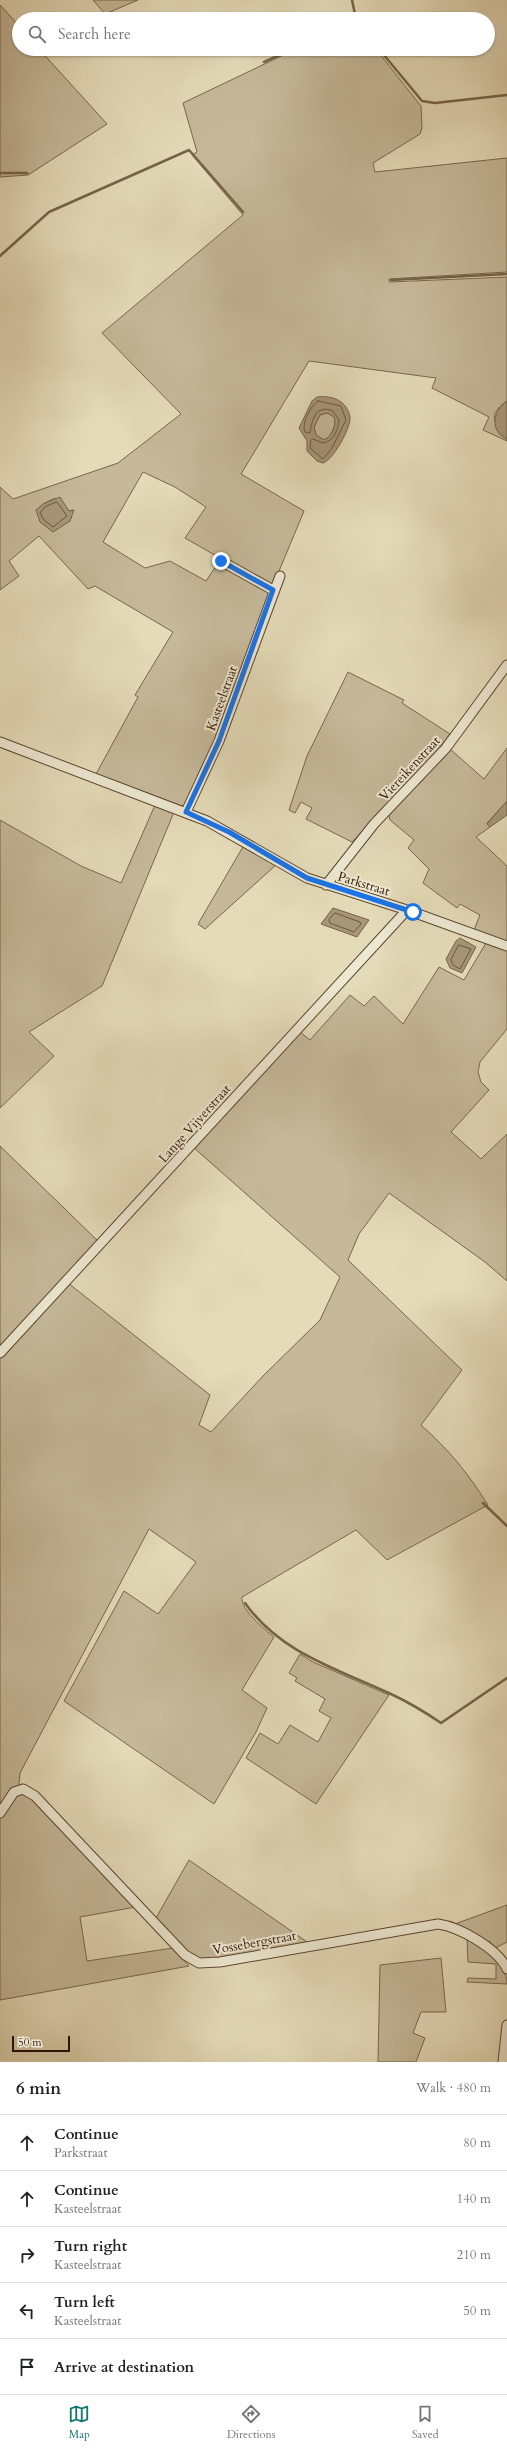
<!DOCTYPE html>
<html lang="en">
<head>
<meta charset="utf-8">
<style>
	:root { --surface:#fff; --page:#f2f2f2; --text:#202124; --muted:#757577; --line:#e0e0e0; --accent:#0f766e }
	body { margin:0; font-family:Cardo,serif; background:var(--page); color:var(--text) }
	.scale { position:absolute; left:12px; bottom:10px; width:58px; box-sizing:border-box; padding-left:4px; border:2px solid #2f1400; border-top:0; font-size:11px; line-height:14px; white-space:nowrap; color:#2f1400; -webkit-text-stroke:3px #ede8d2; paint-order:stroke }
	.stop { position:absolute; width:12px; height:12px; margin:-9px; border:3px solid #1a73e8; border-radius:50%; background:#fff }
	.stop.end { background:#1a73e8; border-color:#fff; box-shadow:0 1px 4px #0008 }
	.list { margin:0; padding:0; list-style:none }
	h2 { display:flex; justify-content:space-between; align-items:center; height:52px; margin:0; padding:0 16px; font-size:17px }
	h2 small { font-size:13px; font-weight:400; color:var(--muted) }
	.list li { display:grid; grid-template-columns:26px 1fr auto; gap:12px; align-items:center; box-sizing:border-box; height:56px; padding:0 16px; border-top:1px solid var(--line) }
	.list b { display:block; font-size:15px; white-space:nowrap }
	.list p { margin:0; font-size:13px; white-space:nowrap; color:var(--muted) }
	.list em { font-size:13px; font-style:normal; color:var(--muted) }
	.icon { flex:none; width:22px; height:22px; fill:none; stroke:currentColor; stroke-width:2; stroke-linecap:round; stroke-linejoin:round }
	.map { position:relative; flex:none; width:507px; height:2062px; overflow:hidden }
	.search { position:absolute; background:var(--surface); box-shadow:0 1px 3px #0004; left:12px; right:12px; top:12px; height:44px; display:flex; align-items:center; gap:10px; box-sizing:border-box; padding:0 14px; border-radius:22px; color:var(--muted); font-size:15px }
	.sheet { height:332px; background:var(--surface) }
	nav { display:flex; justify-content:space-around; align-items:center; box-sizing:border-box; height:56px; border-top:1px solid var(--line); background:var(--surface); font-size:11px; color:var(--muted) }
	nav a { display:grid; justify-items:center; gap:2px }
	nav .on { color:var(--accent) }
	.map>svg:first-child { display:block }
</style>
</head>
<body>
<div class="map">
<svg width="507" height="2062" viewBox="0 0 507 2062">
	<rect width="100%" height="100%" fill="#e4dbb9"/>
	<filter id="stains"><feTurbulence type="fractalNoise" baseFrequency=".005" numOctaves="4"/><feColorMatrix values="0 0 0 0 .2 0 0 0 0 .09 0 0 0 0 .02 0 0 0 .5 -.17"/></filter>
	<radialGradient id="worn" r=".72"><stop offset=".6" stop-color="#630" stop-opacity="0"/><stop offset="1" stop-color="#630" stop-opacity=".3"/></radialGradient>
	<path fill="#c5b99a" stroke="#7a664d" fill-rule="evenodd" d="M93,0H138L105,14Z
		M0,5L19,26V49H39L107,124L28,175L0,177Z
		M296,49H376L421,106L422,128L420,134L373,163L375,172L507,158V272L389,279V282L507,277V401C482,418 501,427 507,441L483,430L489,417L432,388L436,378L309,361L241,474L304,511L272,588L185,538L206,507L175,487L143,472L103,542L145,568L170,561L206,581L219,562L269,591V596L219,735L186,804L182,806L96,774L138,697L135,695L173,632L95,586L88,589L39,536L9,561L19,576L0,590V487L13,499L118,463L181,414L102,333L243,215L192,155L197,152L183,103ZM55,498L69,511L73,510L70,521L64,524L36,511L43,504Z
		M327,413L334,416C337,425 332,436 324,440L316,435L314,427L320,415Z
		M348,672L404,700L402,703L450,734L428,762L352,842L306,819L312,808L301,802L295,813L289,810L307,756Z
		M507,748V801L487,823L490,827L476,837L507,866V942L474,930L480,915L460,904L457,908L423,883L429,869L408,848L414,840L390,820L389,815L450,749L484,779Z
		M155,805L174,812L102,986L29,1032L54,1056L0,1108V820L81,866L121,883Z
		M244,845L277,864L205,929L198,924Z
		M486,943L507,951V1029L480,1062L478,1072L481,1082L489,1090L451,1132L481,1159L507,1134V1281L485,1262L389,1193L359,1234L348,1260L462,1370L421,1425C450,1451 467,1472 488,1505L387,1560L356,1530L242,1597C240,1609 265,1630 274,1637L242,1690L267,1708L256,1732L214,1804L64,1701L124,1591L158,1614L196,1562L149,1529L20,1773L18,1794H27L136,1907L80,1917L87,1961L173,1948L189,1966L0,2000V1358L68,1283L210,1395L199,1425L211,1432L263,1376L320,1320L340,1277L193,1147L300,1032L310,1040L350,995L364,1006L374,996L403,1024L439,967L464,980Z
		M0,1146L99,1242L0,1350Z
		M300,1654L313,1662L389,1695L316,1804L246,1758L260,1733L278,1744L290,1725L318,1742L331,1718L319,1711L325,1699L295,1681L297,1678L289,1673Z
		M189,1860L310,1944L207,1960L192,1957L156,1918Z
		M507,1905V1942L495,1948L489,1941L486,1944L452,1925Z
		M467,1938C483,1950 507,1961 507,1984L467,1982L468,1978L496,1979V1964L468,1962Z
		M441,1958L446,2012H421L413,2033L425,2038L416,2062H378L380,1965Z"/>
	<path fill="#a6977a" stroke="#766349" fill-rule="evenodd" d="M317,397C333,395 347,401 350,417C351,428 333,460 323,463L317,461L307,451V441L299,428L312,401ZM327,413L334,417C337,425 332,436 324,440L316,435L314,427L320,415Z
		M507,401V439C489,431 493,410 507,401Z
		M60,497L69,511L74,510L70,521L53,532L40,522L36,510L43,504Z
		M507,801V815L490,827L487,824Z
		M333,908L369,920L357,937L321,924Z
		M460,938L476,947L462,973L450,968L446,959L456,941Z"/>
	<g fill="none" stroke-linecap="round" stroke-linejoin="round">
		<path stroke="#6a563d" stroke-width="1" d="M318,401L341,406L346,420L332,448L323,459L310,448L311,440L313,439L323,443C334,441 338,430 339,420L333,411C316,404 312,419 310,433L305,432C301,424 311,405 318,401Z
			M57,502L67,516L53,527L44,520L40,513L45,507Z
			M335,913L360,922L361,924L354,932L330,923L329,920Z
			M459,945L471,949L460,969L453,965L451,960Z"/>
		<path stroke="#766349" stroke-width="2.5" d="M352,0L356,19
			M379,49L422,101L435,103L507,95
			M264,62L293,49
			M0,173H27
			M0,256L49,212L189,150L243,212
			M391,280L507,274
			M483,1503L507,1526
			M245,1603C280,1653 338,1669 391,1694C408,1702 425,1712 441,1723L507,1678"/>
		<g stroke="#5c462e" stroke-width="11">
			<path id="minor" d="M221,561L273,590
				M0,742L207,821L307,878L407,910L507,946
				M186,812L219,741L280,576
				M326,885L374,824L446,748L507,665
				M0,1353L407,910
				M0,1813L14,1792L23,1789L35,1796L185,1955L199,1963L220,1962L438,1924C460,1927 498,1949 507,1969
				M503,2062L507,2025"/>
		</g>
		<use href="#minor" stroke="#ede8d2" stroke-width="9"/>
	</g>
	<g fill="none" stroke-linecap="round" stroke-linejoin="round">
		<path stroke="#1a73e8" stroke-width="5" d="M221,561L273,590L219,741L186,812L229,832L307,878L413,912"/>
	</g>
	<g text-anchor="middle" stroke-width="4" stroke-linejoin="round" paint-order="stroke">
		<g font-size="13" fill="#2f1400" stroke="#ede8d2">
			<text transform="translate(221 698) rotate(-70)" y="5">Kasteelstraat</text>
			<text transform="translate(409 768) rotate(-47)" y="5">Viereikenstraat</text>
			<text transform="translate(364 883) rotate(17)" y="5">Parkstraat</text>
			<text transform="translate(194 1123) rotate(-48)" y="5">Lange Vijverstraat</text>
			<text transform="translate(254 1942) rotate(-10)" y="5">Vossebergstraat</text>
		</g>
	</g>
	<rect width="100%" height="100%" filter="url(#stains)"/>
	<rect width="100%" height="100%" fill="url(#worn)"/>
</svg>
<div class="scale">50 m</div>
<div class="stop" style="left:413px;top:912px"></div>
<div class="stop end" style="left:221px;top:561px"></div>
<div class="search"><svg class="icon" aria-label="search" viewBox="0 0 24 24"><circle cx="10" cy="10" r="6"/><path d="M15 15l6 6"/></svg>Search here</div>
</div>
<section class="sheet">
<h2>6 min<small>Walk · 480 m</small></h2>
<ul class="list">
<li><svg class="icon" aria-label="ahead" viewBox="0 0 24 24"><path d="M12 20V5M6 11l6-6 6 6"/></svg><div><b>Continue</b><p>Parkstraat</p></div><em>80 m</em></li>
<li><svg class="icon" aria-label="ahead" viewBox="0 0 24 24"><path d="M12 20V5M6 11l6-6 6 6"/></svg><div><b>Continue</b><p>Kasteelstraat</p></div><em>140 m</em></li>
<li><svg class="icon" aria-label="right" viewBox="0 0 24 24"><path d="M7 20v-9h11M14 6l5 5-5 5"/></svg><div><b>Turn right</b><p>Kasteelstraat</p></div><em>210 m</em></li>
<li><svg class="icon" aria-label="left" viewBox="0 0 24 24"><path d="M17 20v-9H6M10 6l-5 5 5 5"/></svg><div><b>Turn left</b><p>Kasteelstraat</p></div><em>50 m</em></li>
<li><svg class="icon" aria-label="arrive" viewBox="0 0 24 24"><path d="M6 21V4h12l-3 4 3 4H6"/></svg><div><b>Arrive at destination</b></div></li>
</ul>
</section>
<nav>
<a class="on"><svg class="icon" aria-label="map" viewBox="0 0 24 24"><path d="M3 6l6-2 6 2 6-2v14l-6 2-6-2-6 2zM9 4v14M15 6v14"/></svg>Map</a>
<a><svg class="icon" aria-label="directions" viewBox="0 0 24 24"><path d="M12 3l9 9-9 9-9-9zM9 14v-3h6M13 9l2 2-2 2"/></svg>Directions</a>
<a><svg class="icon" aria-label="saved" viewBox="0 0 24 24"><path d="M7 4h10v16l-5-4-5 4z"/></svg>Saved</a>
</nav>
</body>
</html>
